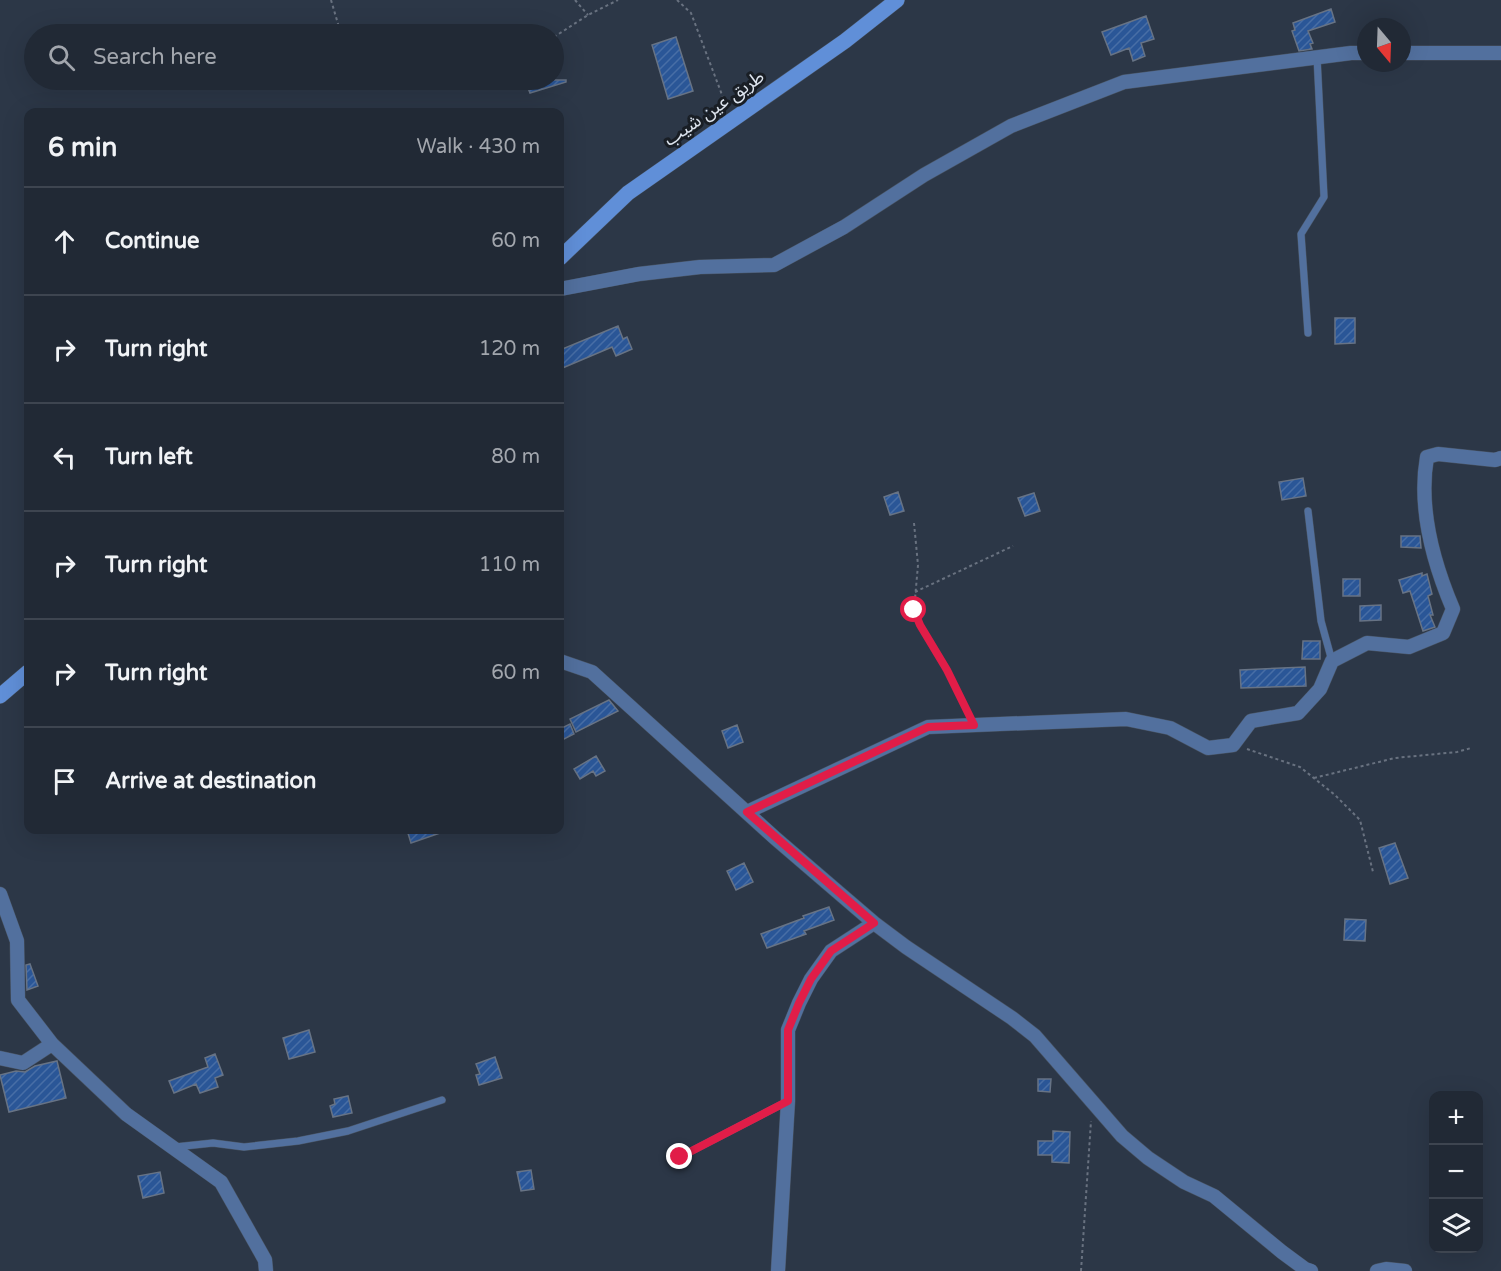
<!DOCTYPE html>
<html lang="en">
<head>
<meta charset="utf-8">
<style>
	:root { --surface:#212935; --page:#29313d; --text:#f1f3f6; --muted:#a2a6ad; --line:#3e4550 }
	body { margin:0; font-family:"Varela Round","Noto Sans Arabic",sans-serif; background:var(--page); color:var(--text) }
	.controls { position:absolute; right:18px; bottom:18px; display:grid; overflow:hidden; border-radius:12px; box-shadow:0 6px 24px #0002 }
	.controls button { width:54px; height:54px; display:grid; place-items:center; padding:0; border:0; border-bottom:2px solid var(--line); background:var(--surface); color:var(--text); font:30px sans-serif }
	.compass { position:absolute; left:1357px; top:18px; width:54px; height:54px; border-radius:50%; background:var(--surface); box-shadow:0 6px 24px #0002; rotate:161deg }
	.stop { position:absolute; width:18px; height:18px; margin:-14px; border:4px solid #e11d48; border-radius:50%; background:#fff }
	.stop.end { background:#e11d48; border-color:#fff; box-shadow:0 2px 6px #0008 }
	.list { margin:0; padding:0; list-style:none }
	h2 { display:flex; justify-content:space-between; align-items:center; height:78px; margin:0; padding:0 24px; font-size:26px }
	h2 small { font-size:20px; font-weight:400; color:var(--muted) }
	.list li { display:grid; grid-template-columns:39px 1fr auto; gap:18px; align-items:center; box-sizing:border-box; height:108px; padding:0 24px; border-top:2px solid var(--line) }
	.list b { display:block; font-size:22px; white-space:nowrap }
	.list em { font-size:20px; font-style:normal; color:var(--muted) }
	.icon { flex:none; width:33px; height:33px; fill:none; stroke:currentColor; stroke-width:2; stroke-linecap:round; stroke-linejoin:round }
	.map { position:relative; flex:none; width:1501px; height:1271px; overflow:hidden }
	.search { position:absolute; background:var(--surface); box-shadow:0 6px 24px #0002; left:24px; top:24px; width:540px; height:66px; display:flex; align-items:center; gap:15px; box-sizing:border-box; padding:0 21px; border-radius:33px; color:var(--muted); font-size:22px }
	.panel { position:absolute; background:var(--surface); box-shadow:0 6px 24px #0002; left:24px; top:108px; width:540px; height:726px; border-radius:12px }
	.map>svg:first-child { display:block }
</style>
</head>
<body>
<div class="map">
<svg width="1501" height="1271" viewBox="0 0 1501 1271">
	<defs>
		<pattern id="building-hatch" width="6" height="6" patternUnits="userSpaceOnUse" patternTransform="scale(1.5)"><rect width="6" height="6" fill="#2a5697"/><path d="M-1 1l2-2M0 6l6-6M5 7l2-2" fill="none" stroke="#486ea6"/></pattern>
	</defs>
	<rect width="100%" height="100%" fill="#2c3747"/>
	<path fill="url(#building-hatch)" stroke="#677385" stroke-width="1.5" d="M1331,9L1335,22L1308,31L1313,43L1310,44L1312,49L1299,51L1292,31L1295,30L1293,23Z
		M1146,16L1154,39L1141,43L1145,56L1133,61L1129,48L1111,55L1102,32Z
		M676,37L693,91L668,99L652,45Z
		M525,80H566V82L530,93Z
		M1335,318H1355V343L1335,344Z
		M618,326L623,339L627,337L632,349L616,356L612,347L560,369V350Z
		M1303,478L1306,496L1282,500L1279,482Z
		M898,492L904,511L890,515L884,497Z
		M1034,493L1040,511L1025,516L1018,498Z
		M1401,536H1420L1421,548L1401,547Z
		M1422,573V576L1427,574L1432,594L1428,596L1433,615H1430L1435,627L1423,631L1410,591L1403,593L1399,580Z
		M1343,579H1360V596H1343Z
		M1381,605V620L1360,621V606Z
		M1303,641H1320V659H1302Z
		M1305,667L1306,686L1241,688L1240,670Z
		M609,700L618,711L576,732L570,719Z
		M570,724L574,734L560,741V729Z
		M737,725L743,742L728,748L722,731Z
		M596,756L605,771L596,776L593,771L580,779L574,769Z
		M407,830H446V831L411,843Z
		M1395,843L1408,878L1390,884L1379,848Z
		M744,863L753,882L736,890L727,871Z
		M829,907L834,920L804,931L806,934L767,948L761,934L804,918L803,916Z
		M1345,919L1366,920L1365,941L1344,940Z
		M30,964L38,986L27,990L26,965Z
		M309,1030L315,1052L289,1059L283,1038Z
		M215,1054L223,1075L215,1078L218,1087L200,1093L196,1084L174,1093L169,1081L208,1067L205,1058Z
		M495,1057L502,1078L479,1085L476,1075L480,1074L476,1064Z
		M57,1061L66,1098L9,1112L0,1075L16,1071L25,1072L35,1066Z
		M1038,1079H1051L1050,1092L1038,1091Z
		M348,1096L352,1113L333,1117L330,1106L335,1104L334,1099Z
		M1053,1131L1070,1132L1069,1163L1052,1162V1155H1038V1141H1053Z
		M531,1170L534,1189L521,1191L517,1172Z
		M160,1172L164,1193L143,1198L138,1176Z"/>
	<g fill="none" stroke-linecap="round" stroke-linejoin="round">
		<g stroke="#485362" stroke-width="8">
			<path id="service" d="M1308,333L1301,234L1324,197L1317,57
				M1308,511L1321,621L1332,661
				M175,1147L213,1143L244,1147L298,1141L348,1131L442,1100
				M680,1157L788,1101"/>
		</g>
		<g stroke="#485362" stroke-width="15">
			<path id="minor" d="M1402,53H1501
				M560,289L639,274L700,267L774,265L844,227L924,175L1011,126L1124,82L1351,53H1366
				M560,661L592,672L775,838L874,923L831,951L811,979L799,1003L788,1030V1101L778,1271
				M747,812L928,727L1126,719L1170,728L1208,748L1233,745L1251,721L1298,713L1320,689L1332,661L1367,643L1409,647L1443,633L1453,609C1433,562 1418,508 1427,457L1438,454L1495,460L1501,458
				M0,894L17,941L18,1000L52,1044L126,1114L221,1182L265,1260L266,1271
				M874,923L906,947L1012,1018L1035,1036L1122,1136L1148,1158L1184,1182L1214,1196L1282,1252L1305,1269L1311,1271
				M0,1058L23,1063L52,1044
				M1377,1271L1386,1269L1405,1271"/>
		</g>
		<g stroke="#485362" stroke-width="16">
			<path id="secondary" d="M560,258L628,193L845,41L897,0
				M0,696L28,672"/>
		</g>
		<path stroke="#697280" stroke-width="2" stroke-dasharray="3 3" stroke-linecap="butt" d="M331,0L341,34
			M575,0L588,15
			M677,0L691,13L727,108
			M554,37L588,15L618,0
			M914,523L918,565L914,610L920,625L947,670L967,712
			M915,592L1013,546
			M1247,749L1300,767L1335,795L1360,820L1373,872
			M1314,778L1395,758L1457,752L1471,748
			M1081,1271L1091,1121"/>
		<use href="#service" stroke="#52709e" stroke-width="7"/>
		<use href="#minor" stroke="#52709e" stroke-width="14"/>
		<use href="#secondary" stroke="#608fd8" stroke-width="15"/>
	</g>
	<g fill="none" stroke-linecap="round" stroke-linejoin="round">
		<path stroke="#e11d48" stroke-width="8" d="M680,1157L788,1101V1030L799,1003L811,979L831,951L874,923L747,812L928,727L974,725L947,670L920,625L914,610"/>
	</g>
	<g text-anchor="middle" stroke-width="6" stroke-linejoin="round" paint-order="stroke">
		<g font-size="18" fill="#dde4ee" stroke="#191e25">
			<text transform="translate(714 108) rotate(-35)" y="6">طريق عين شيب</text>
		</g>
	</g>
</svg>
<div class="controls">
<button>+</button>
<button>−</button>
<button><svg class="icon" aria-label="layers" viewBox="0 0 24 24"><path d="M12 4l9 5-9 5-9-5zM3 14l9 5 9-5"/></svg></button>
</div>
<svg class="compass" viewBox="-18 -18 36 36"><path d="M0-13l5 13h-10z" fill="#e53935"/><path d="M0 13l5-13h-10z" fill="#a2a6ad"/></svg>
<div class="stop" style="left:914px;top:610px"></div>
<div class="stop end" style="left:680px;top:1157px"></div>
<div class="search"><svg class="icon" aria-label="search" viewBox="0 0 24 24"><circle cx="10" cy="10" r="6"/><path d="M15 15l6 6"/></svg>Search here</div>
<section class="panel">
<h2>6 min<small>Walk · 430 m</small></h2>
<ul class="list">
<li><svg class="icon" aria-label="ahead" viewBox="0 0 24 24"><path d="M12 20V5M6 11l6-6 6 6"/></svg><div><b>Continue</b></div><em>60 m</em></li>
<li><svg class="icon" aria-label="right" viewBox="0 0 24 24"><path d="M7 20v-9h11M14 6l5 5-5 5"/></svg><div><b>Turn right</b></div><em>120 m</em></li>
<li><svg class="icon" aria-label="left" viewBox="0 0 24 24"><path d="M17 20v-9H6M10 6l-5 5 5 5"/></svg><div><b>Turn left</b></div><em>80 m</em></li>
<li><svg class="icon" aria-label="right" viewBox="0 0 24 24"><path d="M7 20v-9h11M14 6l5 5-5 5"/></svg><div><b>Turn right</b></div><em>110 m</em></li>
<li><svg class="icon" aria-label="right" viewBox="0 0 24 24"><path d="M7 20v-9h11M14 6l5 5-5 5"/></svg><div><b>Turn right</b></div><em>60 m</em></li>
<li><svg class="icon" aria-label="arrive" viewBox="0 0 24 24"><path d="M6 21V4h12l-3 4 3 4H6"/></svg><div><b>Arrive at destination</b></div></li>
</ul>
</section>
</div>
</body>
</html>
